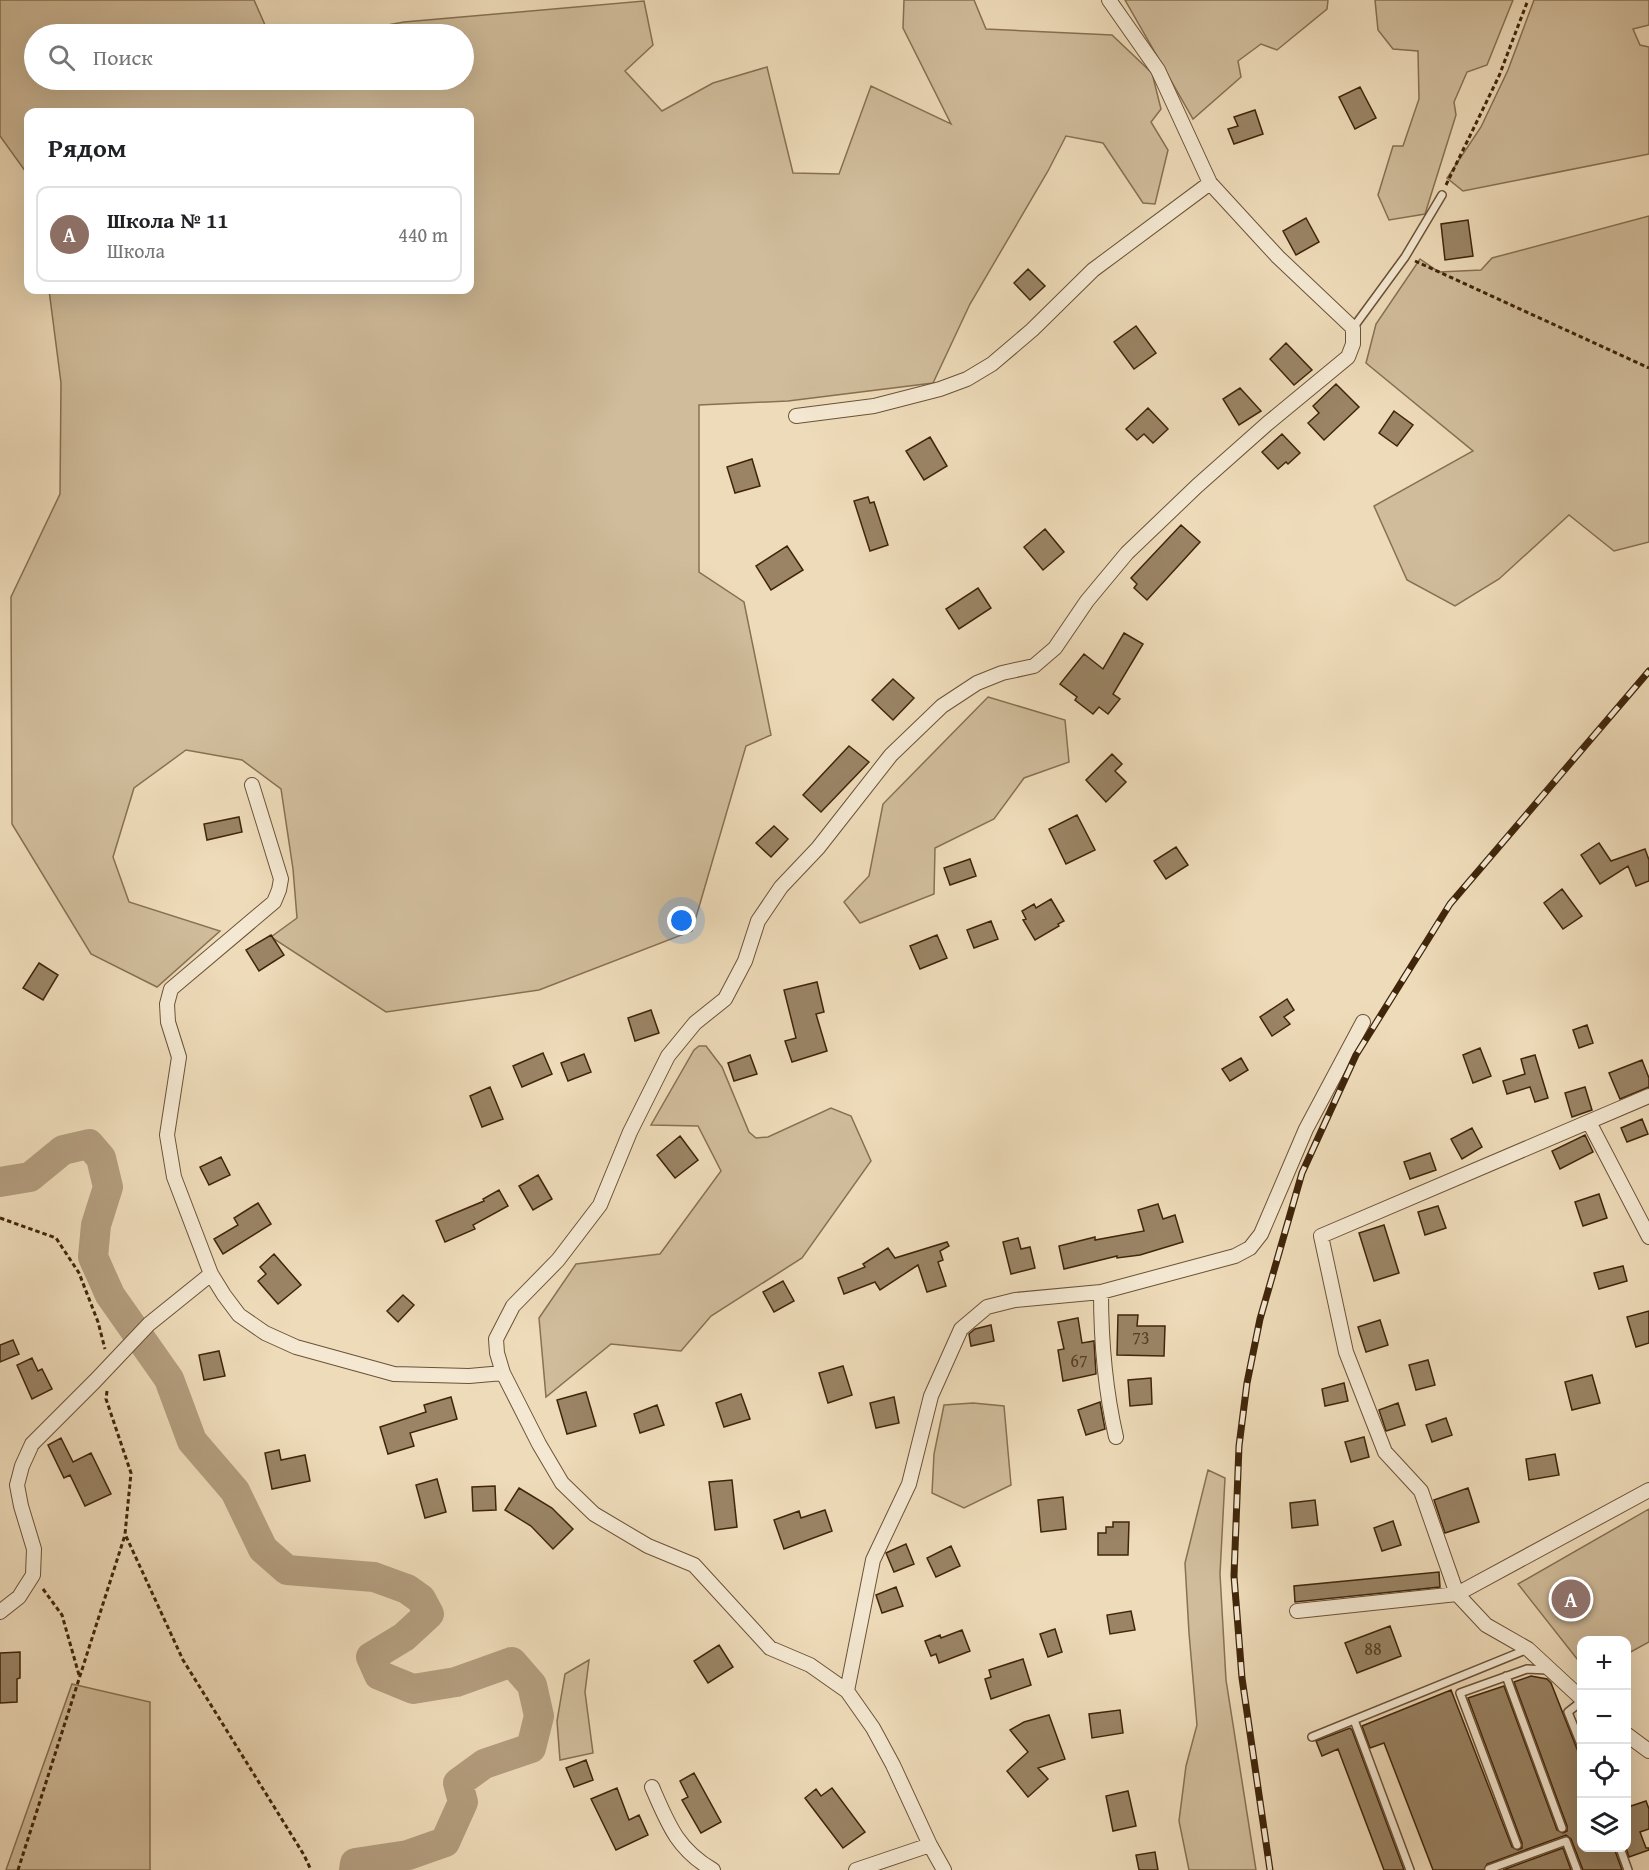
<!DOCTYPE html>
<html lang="ru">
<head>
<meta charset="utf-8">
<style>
	:root { --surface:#fff; --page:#f6f6f6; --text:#202124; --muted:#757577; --line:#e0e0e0; --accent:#8f2418 }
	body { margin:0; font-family:"Gentium Book Plus",serif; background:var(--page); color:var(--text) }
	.controls { position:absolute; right:18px; bottom:18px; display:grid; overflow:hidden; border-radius:12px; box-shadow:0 6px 24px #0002 }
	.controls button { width:54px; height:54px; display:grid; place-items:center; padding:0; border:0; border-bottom:2px solid var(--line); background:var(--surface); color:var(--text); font:30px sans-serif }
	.you { position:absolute; left:682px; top:921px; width:21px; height:21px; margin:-15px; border:4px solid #fff; border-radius:50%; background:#1a73e8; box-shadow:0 0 0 9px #1a73e833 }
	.badge { display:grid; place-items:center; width:39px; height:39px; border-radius:50%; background:var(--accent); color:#fff; font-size:20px; font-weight:700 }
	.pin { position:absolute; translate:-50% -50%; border:3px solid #fff; box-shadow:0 2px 6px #0006 }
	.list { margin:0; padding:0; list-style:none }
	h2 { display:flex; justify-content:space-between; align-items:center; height:78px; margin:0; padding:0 24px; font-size:26px }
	h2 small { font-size:20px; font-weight:400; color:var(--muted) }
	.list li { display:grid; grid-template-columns:39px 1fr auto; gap:18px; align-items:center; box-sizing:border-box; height:96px; margin:0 12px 12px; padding:0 12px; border:2px solid var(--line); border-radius:12px }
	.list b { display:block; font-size:22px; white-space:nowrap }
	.list p { margin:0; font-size:20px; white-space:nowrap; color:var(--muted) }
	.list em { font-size:20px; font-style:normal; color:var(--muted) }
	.icon { flex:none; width:33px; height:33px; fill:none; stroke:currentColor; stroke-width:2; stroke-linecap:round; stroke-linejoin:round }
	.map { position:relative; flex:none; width:1649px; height:1870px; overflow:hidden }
	.search { position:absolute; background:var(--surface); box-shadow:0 6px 24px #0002; left:24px; top:24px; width:450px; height:66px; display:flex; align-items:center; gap:15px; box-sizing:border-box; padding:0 21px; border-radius:33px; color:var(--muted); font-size:22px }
	.panel { position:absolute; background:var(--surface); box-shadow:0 6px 24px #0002; left:24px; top:108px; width:450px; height:186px; border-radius:12px }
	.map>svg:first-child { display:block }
</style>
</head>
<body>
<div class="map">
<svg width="1649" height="1870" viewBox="0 0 1649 1870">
	<rect width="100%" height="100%" fill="#eedbb9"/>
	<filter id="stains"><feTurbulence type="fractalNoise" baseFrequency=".00333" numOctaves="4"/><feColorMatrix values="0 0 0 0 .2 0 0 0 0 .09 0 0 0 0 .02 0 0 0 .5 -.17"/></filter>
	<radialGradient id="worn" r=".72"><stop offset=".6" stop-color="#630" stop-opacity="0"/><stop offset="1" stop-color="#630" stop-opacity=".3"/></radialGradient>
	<path fill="#d0bc9b" stroke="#887052" stroke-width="1.5" d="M0,0H254L265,25L227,34H34V80H464V34H338L404,22L644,1L653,45L625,71L662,111L713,83L767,67L793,173L839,174L871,86L951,124L903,28L904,0H974L986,29L1112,35L1152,73L1161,109L1151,122L1168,150L1155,204L1143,203L1103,143L1066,136L1048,171L970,304L933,383L788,401L699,405V572L744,602L771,735L746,746L692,931L539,990L386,1012L271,937L297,918L293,869L281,789L242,760L186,750L134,788L113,857L129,902L220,931L157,987L91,954L12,824L11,597L60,494L61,383L49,290H470V112H28V175L0,136Z
		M1125,0H1328L1327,9L1277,50L1261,44L1238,61L1241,77L1193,119Z
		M1375,0H1513L1487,65L1467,72L1454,102L1456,115L1425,214L1389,220L1378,195L1393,146H1403L1419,99L1418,51L1393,49L1378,30Z
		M1534,0H1649V25L1633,29L1640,45L1649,47V154L1463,191L1447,178L1481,127L1508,70Z
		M1649,216V542L1614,551L1569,515L1499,579L1455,606L1407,580L1374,506L1473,451L1366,363L1376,324L1420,259L1439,272L1481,270L1492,258Z
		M988,697L1065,720L1069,762L1024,778L994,819L935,848L934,894L860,923L844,902L869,876L883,804Z
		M699,1046H706L722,1067L749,1132L756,1138L768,1137L831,1108L851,1116L871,1161L802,1258L711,1316L681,1351L611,1344L546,1397L539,1318L576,1264L660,1254L721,1171L698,1126L651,1125L694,1050Z
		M973,1403L1004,1406L1011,1485L964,1508L932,1493L934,1454L944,1405Z
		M1208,1470L1225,1478L1220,1574L1226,1680L1256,1870H1189L1179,1821L1186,1766L1197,1725L1189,1633L1185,1563Z
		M1649,1509V1642L1627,1654L1626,1640H1582L1581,1664L1518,1584Z
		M589,1660L585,1692L593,1753L560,1760L557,1721L565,1674Z
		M72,1684L150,1702V1870H6Z"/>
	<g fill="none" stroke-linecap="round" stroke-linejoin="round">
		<path stroke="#b39d7e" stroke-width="30" d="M0,1182L30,1177L63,1150L89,1144L101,1158L108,1187L96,1225L93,1257L110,1295L169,1379L192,1441L235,1491L263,1549L287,1570L374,1577L407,1589L421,1599L429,1614L404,1637L371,1657L379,1675L413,1689L456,1682L512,1662L532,1685L539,1716L531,1748L484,1764L458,1783L463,1802L445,1842L408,1855L355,1863L354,1870"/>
	</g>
	<path fill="#9a8465" stroke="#40250a" stroke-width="1.5" d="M1360,87L1376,118L1355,129L1339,97Z
		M1255,110L1263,134L1234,144L1228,129L1238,126L1234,117Z
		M1306,218L1319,242L1296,255L1283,231Z
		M1468,220L1473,256L1445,260L1441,224Z
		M1028,269L1045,286L1030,300L1014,283Z
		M1136,326L1156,353L1134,369L1114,342Z
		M1286,343L1312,370L1294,385L1270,359Z
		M1336,384L1359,407L1324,440L1308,423L1319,413L1313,406Z
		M1240,388L1261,411L1239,425L1223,399Z
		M1148,408L1168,429L1153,443L1144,434L1137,440L1126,429Z
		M1394,411L1413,425L1397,446L1379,433Z
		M1282,434L1300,453L1288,464L1286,462L1278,469L1262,452Z
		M930,437L947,466L924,480L906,451Z
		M752,459L760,486L735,493L727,467Z
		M868,497L870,503L874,502L888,545L870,551L854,501Z
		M1181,525L1200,542L1147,600L1134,588L1137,584L1131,578Z
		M1045,529L1064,552L1043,570L1024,547Z
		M787,546L803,570L771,590L756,566Z
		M978,588L991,608L959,629L946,609Z
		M1124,633L1143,644L1113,694L1120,699L1108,714L1099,707L1093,714L1075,700L1077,697L1060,684L1084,654L1103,669Z
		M893,679L914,698L893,720L872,700Z
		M849,746L869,762L821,812L803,795Z
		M1112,754L1122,764L1115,771L1126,782L1106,802L1086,780Z
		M1077,815L1095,850L1066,864L1049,829Z
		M239,817L242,832L207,840L204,824Z
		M774,826L788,839L771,857L756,843Z
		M1599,843L1611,861L1645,849L1649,860V881L1636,886L1628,866L1600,884L1581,855Z
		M1176,847L1188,865L1166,879L1154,861Z
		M970,859L976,876L950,885L944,868Z
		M1562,889L1582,916L1563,929L1544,903Z
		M1051,899L1064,921L1058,924L1059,926L1035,940L1023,920L1026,919L1022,911L1034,904L1036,908Z
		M991,921L998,939L974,948L967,930Z
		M271,935L284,955L259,971L246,950Z
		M937,935L947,958L920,969L910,946Z
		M39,963L58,975L43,1000L23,988Z
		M817,982L824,1012L816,1014L827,1051L792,1062L785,1041L796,1038L784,990Z
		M1287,999L1294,1010L1284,1017L1290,1024L1272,1036L1260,1017Z
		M651,1010L659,1033L635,1041L628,1018Z
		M1587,1025L1593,1043L1579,1048L1573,1030Z
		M1480,1048L1491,1076L1473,1083L1463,1055Z
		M543,1053L552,1074L522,1087L513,1066Z
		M584,1054L591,1072L568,1081L561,1063Z
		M750,1055L757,1074L734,1081L728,1063Z
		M1535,1055L1548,1098L1535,1102L1530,1087L1507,1094L1503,1081L1525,1074L1521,1059Z
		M1241,1058L1248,1070L1230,1081L1222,1069Z
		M1642,1060L1649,1078V1087L1620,1099L1609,1073Z
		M490,1087L503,1119L482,1127L470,1096Z
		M1585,1087L1592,1110L1572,1117L1565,1093Z
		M1642,1119L1648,1134L1627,1142L1621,1128Z
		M1472,1128L1482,1147L1462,1159L1451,1139Z
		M1585,1135L1593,1152L1560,1169L1552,1151Z
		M680,1136L698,1160L675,1178L657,1155Z
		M1430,1153L1436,1170L1410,1179L1404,1162Z
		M221,1157L230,1175L209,1185L200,1167Z
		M538,1175L552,1199L533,1210L519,1186Z
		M499,1190L508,1206L473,1225L475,1229L445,1242L436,1221L484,1201L483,1199Z
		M1599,1194L1607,1218L1583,1226L1575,1202Z
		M258,1203L271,1224L223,1254L214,1239L238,1225L234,1218Z
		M1158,1204L1163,1219L1175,1215L1183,1242L1140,1255L1117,1258V1256L1064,1269L1059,1246L1095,1237V1240L1144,1231L1138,1210Z
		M1438,1206L1446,1228L1425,1235L1418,1212Z
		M1384,1225L1399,1273L1374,1281L1359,1233Z
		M1018,1238L1021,1249L1030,1247L1035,1268L1011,1274L1003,1242Z
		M947,1242L949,1246L940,1251L943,1260L938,1262L946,1286L927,1292L918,1265L880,1290L875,1282L844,1294L838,1278L865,1267L863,1264L888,1248L895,1258Z
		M274,1254L301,1285L278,1304L258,1281L266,1274L260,1267Z
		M1623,1266L1627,1281L1599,1289L1594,1273Z
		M783,1281L794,1301L774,1312L763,1292Z
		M403,1295L414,1305L398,1322L387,1311Z
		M1649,1311V1343L1636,1347L1627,1317Z
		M1118,1315H1138L1137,1326H1165L1164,1356L1117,1355Z
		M1078,1318L1082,1343L1094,1341L1096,1374L1063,1381L1058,1350L1064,1349L1058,1322Z
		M1380,1320L1388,1345L1366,1352L1358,1327Z
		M991,1325L994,1341L971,1346L969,1334L975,1329Z
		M13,1340L19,1354L0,1362V1345Z
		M219,1351L225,1376L204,1380L199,1355Z
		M32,1358L38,1371L42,1369L52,1389L32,1399L17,1365Z
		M1428,1360L1435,1385L1416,1390L1409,1365Z
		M843,1366L852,1395L828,1403L819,1373Z
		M1592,1375L1600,1403L1572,1410L1565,1382Z
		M1151,1378L1152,1404L1130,1406L1128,1380Z
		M1344,1383L1348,1401L1325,1406L1322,1389Z
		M586,1392L596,1426L567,1434L557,1400Z
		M741,1394L750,1419L724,1427L716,1403Z
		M451,1397L457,1419L410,1433L414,1446L388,1454L380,1427L426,1412L424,1405Z
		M894,1397L899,1423L876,1428L870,1403Z
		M1100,1402L1105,1429L1086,1435L1078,1410Z
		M1398,1403L1405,1425L1386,1431L1379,1410Z
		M657,1405L664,1425L640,1433L634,1414Z
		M1446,1418L1452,1435L1432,1442L1426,1425Z
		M1364,1437L1369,1457L1351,1462L1345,1442Z
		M61,1438L73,1462L91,1453L111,1494L85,1506L70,1475L64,1478L48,1445Z
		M279,1450L281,1460L305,1455L310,1481L272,1489L265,1453Z
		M1555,1454L1559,1475L1529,1480L1526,1459Z
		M437,1479L446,1512L425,1518L416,1485Z
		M732,1480L737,1527L715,1530L709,1482Z
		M495,1486L496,1510L473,1511L472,1487Z
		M519,1488L552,1508L573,1529L553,1549L531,1526L505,1510Z
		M1468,1488L1479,1522L1445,1533L1434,1500Z
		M1063,1497L1066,1529L1041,1532L1038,1500Z
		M1315,1500L1318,1525L1292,1528L1290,1503Z
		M825,1510L832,1531L784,1549L774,1520L799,1511L801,1518Z
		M1393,1521L1401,1545L1382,1551L1374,1528Z
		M1113,1522H1129L1128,1555H1098V1533H1106V1527H1113Z
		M906,1544L914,1564L894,1572L886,1553Z
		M951,1546L960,1566L936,1577L927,1558Z
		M1439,1572L1440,1587L1295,1602L1294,1586Z
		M896,1587L903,1606L882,1613L876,1595Z
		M1131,1611L1135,1630L1110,1634L1107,1615Z
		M1390,1626L1401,1656L1357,1673L1345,1643Z
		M1055,1629L1062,1652L1048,1657L1040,1634Z
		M962,1630L970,1651L939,1663L936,1654L931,1656L925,1641L940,1635L941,1638Z
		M719,1645L733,1667L708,1683L694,1661Z
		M20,1652V1678L17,1679V1702L0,1703V1653Z
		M1023,1659L1031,1685L991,1699L985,1679L991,1677L989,1670Z
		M1531,1676L1547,1679L1551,1683L1577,1749L1581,1753V1848H1614L1622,1870H1583L1571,1839L1566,1835L1487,1864L1484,1870H1433L1384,1743L1370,1748L1362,1726L1451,1690L1512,1847L1518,1850L1522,1848V1843L1468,1698L1504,1686L1557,1830L1563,1833L1567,1831V1826L1514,1682Z
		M1120,1710L1123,1733L1092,1738L1089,1714Z
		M1049,1715L1065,1759L1038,1768L1048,1779L1028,1797L1007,1771L1028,1752L1010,1730L1024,1722Z
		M1350,1728L1352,1730L1404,1870H1384L1338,1749L1322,1756L1316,1741Z
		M586,1760L593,1780L574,1787L566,1768Z
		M694,1773L721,1822L701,1833L682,1800L688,1797L680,1781Z
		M617,1788L629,1820L639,1815L648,1835L616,1850L591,1799Z
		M832,1788L865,1832L843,1848L805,1798L816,1789L821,1796Z
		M1128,1791L1136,1826L1113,1831L1106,1796Z
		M1626,1799H1628L1631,1806L1646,1801L1649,1809V1829L1640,1832L1646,1848H1649V1850L1629,1857L1626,1848Z
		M1563,1848L1571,1870H1503Z
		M1155,1852L1158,1870H1139L1136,1855Z"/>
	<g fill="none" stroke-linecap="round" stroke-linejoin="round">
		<g stroke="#6c5236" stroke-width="10">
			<path id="lane" d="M1353,328L1405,257L1442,195
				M1506,1676L1562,1828
				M1582,1701L1568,1712L1582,1747
				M1354,1720L1410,1870
				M1312,1737L1528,1649
				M1517,1845L1460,1693L1527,1669L1547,1670
				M1620,1848L1628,1870
				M1489,1869L1566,1841L1577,1870"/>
		</g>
		<g stroke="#6c5236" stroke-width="16">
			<path id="street" d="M796,416L874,406L940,389L967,379L992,364L1032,330L1093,270L1210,183
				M252,785L281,879L279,890L274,902L171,989L167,1004L168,1022L179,1057L167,1135L174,1177L211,1274L224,1295L239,1315L265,1333L296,1347L394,1374L469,1376L503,1373
				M1589,1122L1649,1237
				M1101,1292C1101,1341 1105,1389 1116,1437
				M1297,1611L1457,1594L1649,1490
				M0,1612L19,1597L33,1575L34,1549L21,1506L17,1485L22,1466L32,1444L95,1381L149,1324L211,1274
				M847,1691L873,1560L909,1484L931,1396L961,1329L987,1307L1015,1300L1101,1292L1235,1256L1250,1248L1261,1234L1306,1129L1363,1022
				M1582,1699L1528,1649L1486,1625L1457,1594L1421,1491L1385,1452L1346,1352L1321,1236L1649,1096
				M1626,1734L1649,1751
				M652,1787C668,1824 677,1849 713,1870
				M856,1870L930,1845
				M944,1870L930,1845L893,1765L873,1728L847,1691L810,1665L770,1648L694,1565L648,1546L594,1514L562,1483L539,1444L503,1373L497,1353L496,1339L513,1306L558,1260L600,1205L630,1132L668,1056L695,1023L725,999L745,961L758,921L781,887L818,848L891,755L942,706L977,683L1002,673L1034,666L1055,648L1087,601L1127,553L1197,486L1268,423L1348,357L1353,344V328L1278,257L1210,183L1158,70L1109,0"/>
		</g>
		<path stroke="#40250a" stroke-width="3" stroke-dasharray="4.5 3" stroke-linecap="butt" d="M1446,185L1499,76L1528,0
			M1415,261L1649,368
			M0,1218L56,1238L79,1273L98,1322L105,1349
			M107,1391L106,1399L131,1473L125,1534L183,1660L304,1855L311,1870
			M43,1589L62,1615L79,1675
			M18,1870L125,1535"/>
		<use href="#lane" stroke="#f4e8d2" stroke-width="7"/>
		<use href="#street" stroke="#f4e8d2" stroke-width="14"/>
		<g stroke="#40250a" stroke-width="7">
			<path id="rail" d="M1270,1870L1242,1678L1234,1576L1239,1446L1247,1383L1260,1319L1302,1173L1356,1055L1450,904L1649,671"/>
		</g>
		<use href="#rail" stroke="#f4e8d2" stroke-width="4.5" stroke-dasharray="14" stroke-linecap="butt"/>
	</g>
	<g text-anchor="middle" stroke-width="4.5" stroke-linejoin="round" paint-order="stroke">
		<g font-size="18" fill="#563d21">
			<text x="1141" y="1344">73</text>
			<text x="1079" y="1367">67</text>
			<text x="1373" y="1655">88</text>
		</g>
	</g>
	<rect width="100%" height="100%" filter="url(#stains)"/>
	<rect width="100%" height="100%" fill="url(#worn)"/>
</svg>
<div class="controls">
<button>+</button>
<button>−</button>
<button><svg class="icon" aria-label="locate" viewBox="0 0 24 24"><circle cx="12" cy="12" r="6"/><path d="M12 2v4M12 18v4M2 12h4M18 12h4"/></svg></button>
<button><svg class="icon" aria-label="layers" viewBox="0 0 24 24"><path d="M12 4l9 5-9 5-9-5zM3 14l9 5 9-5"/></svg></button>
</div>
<div class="you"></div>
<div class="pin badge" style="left:1571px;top:1599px;background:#8d6e63">A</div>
<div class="search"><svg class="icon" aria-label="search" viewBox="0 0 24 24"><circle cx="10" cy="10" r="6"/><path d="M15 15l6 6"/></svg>Поиск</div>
<section class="panel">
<h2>Рядом<small></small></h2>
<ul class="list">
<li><span class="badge" style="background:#8d6e63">A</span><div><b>Школа № 11</b><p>Школа</p></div><em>440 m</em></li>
</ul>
</section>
</div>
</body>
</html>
